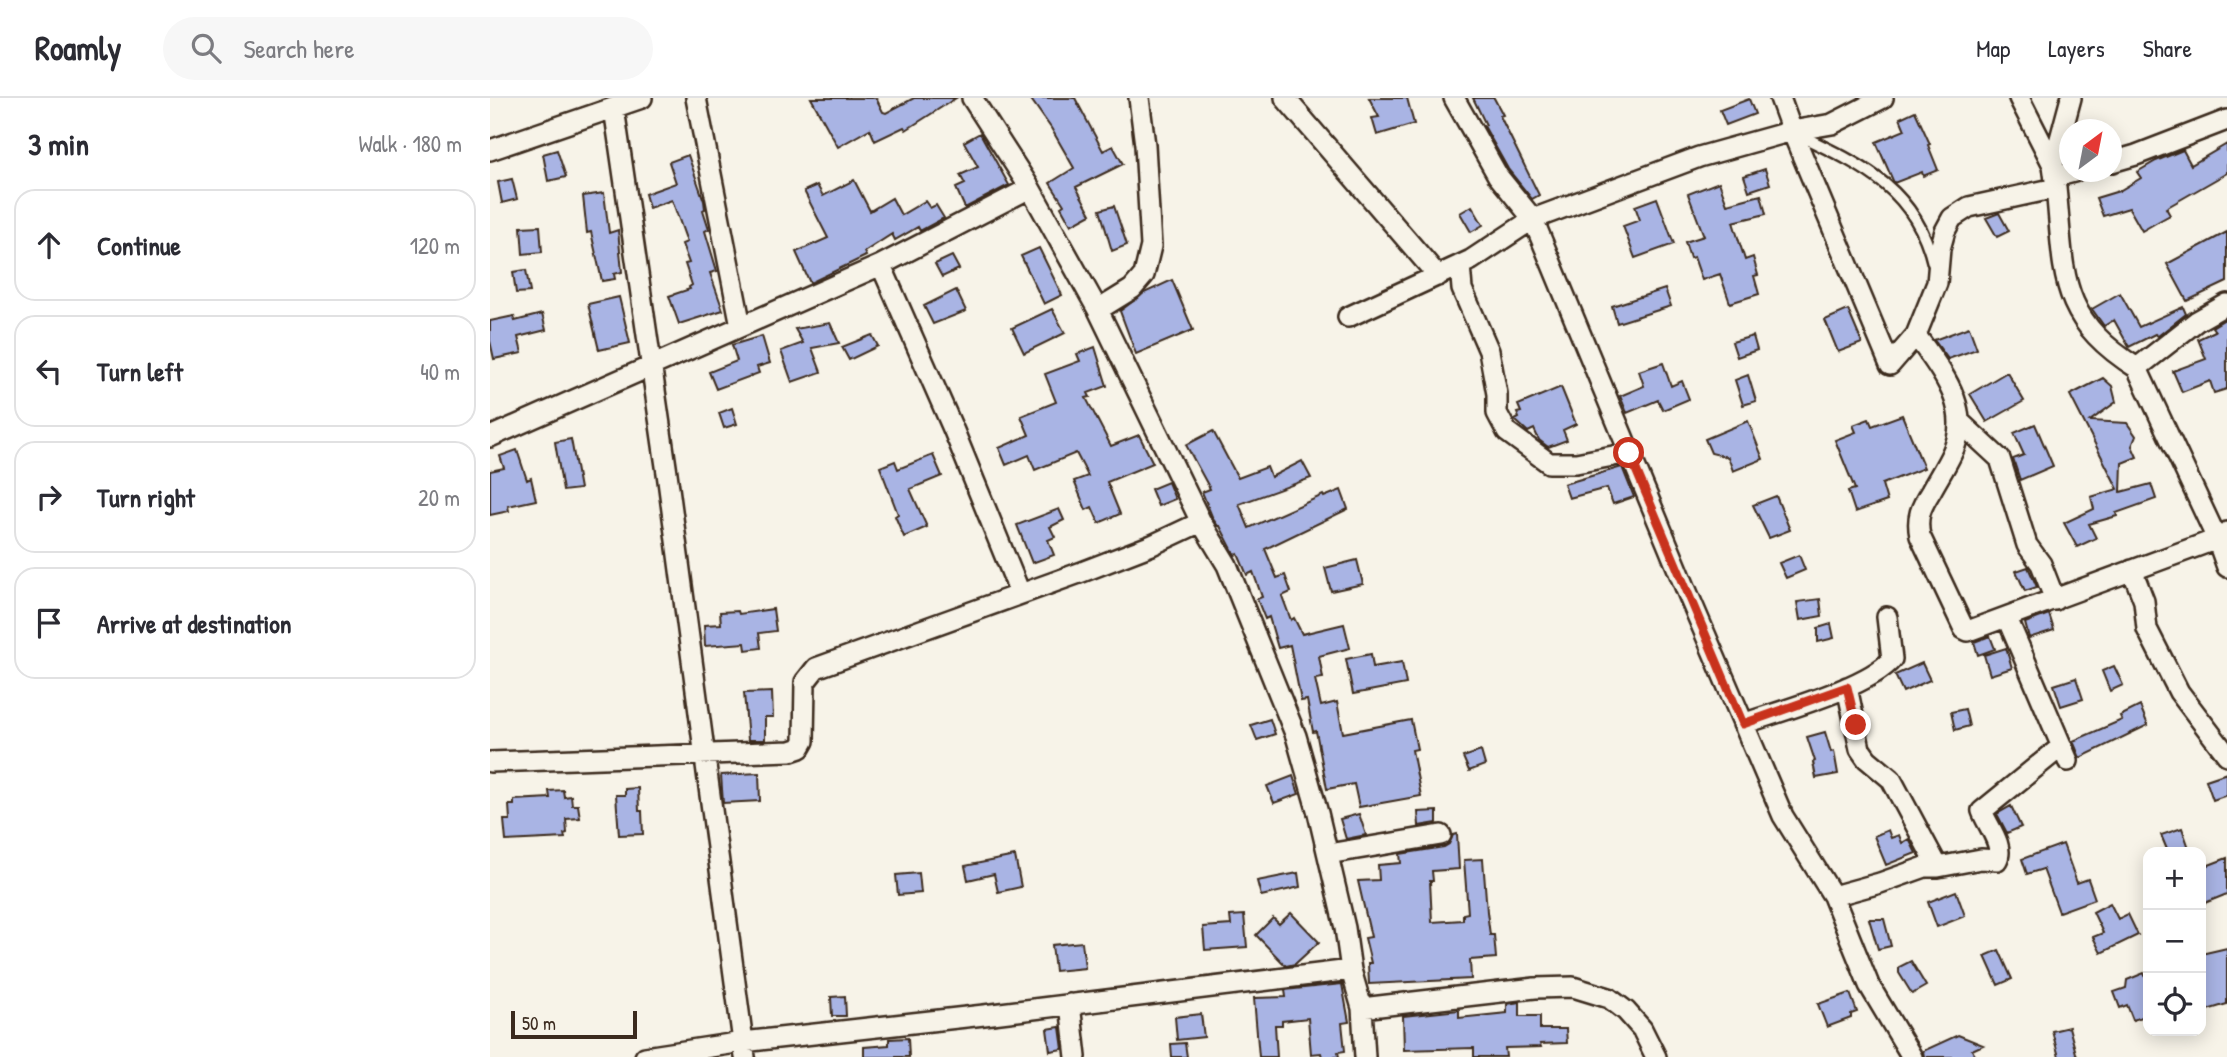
<!DOCTYPE html>
<html lang="en">
<head>
<meta charset="utf-8">
<style>
	:root { --surface:#fff; --page:#f7f7f7; --text:#2b2b33; --muted:#7c7c81; --line:#e1e1e2 }
	body { margin:0; font-family:"Patrick Hand",sans-serif; background:var(--page); color:var(--text) }
	.controls { position:absolute; right:21px; bottom:21px; display:grid; overflow:hidden; border-radius:14px; box-shadow:0 4px 18px #0003 }
	.controls button { width:63px; height:63px; display:grid; place-items:center; padding:0; border:0; border-bottom:2px solid var(--line); background:var(--surface); color:var(--text); font:35px sans-serif }
	.compass { position:absolute; left:1569px; top:21px; width:63px; height:63px; border-radius:50%; background:var(--surface); box-shadow:0 4px 18px #0003; rotate:32deg }
	.scale { position:absolute; left:21px; bottom:18px; width:126px; box-sizing:border-box; padding-left:7px; border:4px solid #3b2a1e; border-top:0; font-size:19px; line-height:24px; white-space:nowrap; color:#3b2a1e; -webkit-text-stroke:5px #f7f3e8; paint-order:stroke }
	.stop { position:absolute; width:21px; height:21px; margin:-16px; border:5px solid #c8321e; border-radius:50%; background:#fff }
	.stop.end { background:#c8321e; border-color:#fff; box-shadow:0 2px 7px #0008 }
	.list { margin:0; padding:0; list-style:none }
	h2 { display:flex; justify-content:space-between; align-items:center; height:91px; margin:0; padding:0 28px; font-size:30px }
	h2 small { font-size:23px; font-weight:400; color:var(--muted) }
	.list li { display:grid; grid-template-columns:46px 1fr auto; gap:21px; align-items:center; box-sizing:border-box; height:112px; margin:0 14px 14px; padding:0 14px; border:2px solid var(--line); border-radius:21px }
	.list b { display:block; font-size:26px; white-space:nowrap }
	.list em { font-size:23px; font-style:normal; color:var(--muted) }
	.icon { flex:none; width:38px; height:38px; fill:none; stroke:currentColor; stroke-width:2; stroke-linecap:round; stroke-linejoin:round }
	.map { position:relative; flex:none; width:1737px; height:959px; overflow:hidden }
	header { display:flex; align-items:center; gap:42px; box-sizing:border-box; height:98px; padding:0 35px; background:var(--surface); border-bottom:2px solid var(--line) }
	header strong { font-size:33px }
	nav { display:flex; gap:38px; margin-inline-start:auto; font-size:24px }
	.search { width:490px; height:63px; background:var(--page); display:flex; align-items:center; gap:18px; box-sizing:border-box; padding:0 24px; border-radius:38px; color:var(--muted); font-size:26px }
	main { display:flex }
	aside { flex:1; background:var(--surface) }
	.map>svg:first-child { display:block }
</style>
</head>
<body>
<header>
<strong>Roamly</strong>
<div class="search"><svg class="icon" aria-label="search" viewBox="0 0 24 24"><circle cx="10" cy="10" r="6"/><path d="M15 15l6 6"/></svg>Search here</div>
<nav><a>Map</a><a>Layers</a><a>Share</a></nav>
</header>
<main>
<aside>
<h2>3 min<small>Walk · 180 m</small></h2>
<ul class="list">
<li><svg class="icon" aria-label="ahead" viewBox="0 0 24 24"><path d="M12 20V5M6 11l6-6 6 6"/></svg><div><b>Continue</b></div><em>120 m</em></li>
<li><svg class="icon" aria-label="left" viewBox="0 0 24 24"><path d="M17 20v-9H6M10 6l-5 5 5 5"/></svg><div><b>Turn left</b></div><em>40 m</em></li>
<li><svg class="icon" aria-label="right" viewBox="0 0 24 24"><path d="M7 20v-9h11M14 6l5 5-5 5"/></svg><div><b>Turn right</b></div><em>20 m</em></li>
<li><svg class="icon" aria-label="arrive" viewBox="0 0 24 24"><path d="M6 21V4h12l-3 4 3 4H6"/></svg><div><b>Arrive at destination</b></div></li>
</ul>
</aside>
<div class="map">
<svg width="1737" height="959" viewBox="0 0 1737 959">
	<rect width="100%" height="100%" fill="#f7f3e8"/>
	<filter id="ink" filterUnits="userSpaceOnUse"><feTurbulence type="fractalNoise" baseFrequency=".0143" numOctaves="2"/><feDisplacementMap in="SourceGraphic" scale="14" xChannelSelector="R" yChannelSelector="G"/><feConvolveMatrix kernelMatrix="1 2 1 2 8 2 1 2 1" color-interpolation-filters="sRGB"/></filter>
	<g filter="url(#ink)">
		<path fill="#a9b4e4" stroke="#3b2a1e" stroke-width="2" d="M321,0H386L393,14L396,15L424,0H466L416,32L414,29L385,43L380,31L348,49Z
			M540,0H585L613,53L623,48L633,66L586,89L601,116L581,127L571,109L574,107L560,85L584,70L561,30Z
			M879,0H917L924,26L887,37L882,20L889,19Z
			M983,0H1004L1013,17L1010,18L1049,97L1042,101L1018,71L994,28L996,27Z
			M1259,1L1265,16L1236,27L1230,12Z
			M1425,13L1440,46L1438,47L1448,72L1433,78L1432,74L1404,85L1386,44L1415,32L1410,20Z
			M490,35L519,87L475,110L466,90L475,86L470,77L488,69L474,44Z
			M1737,46V75L1676,110L1680,117L1671,122L1652,133L1639,110L1613,118L1606,100L1629,93L1651,80L1647,74L1666,63L1693,52L1701,67Z
			M67,52L76,79L58,83L53,56Z
			M198,57L214,103L215,111L213,112L219,131L215,133L227,173L220,175L233,212L189,226L179,198L200,191L199,189L202,187L195,166L199,165L192,146L197,144L182,102L159,110L155,96L186,85L179,64Z
			M1275,71L1280,86L1259,93L1254,78Z
			M22,81L27,101L12,105L8,84Z
			M364,82L380,113L402,100L411,117L435,103L440,110L446,107L454,120L430,133L428,129L405,142L402,136L374,154L376,158L320,185L306,154L338,140L314,93L327,87L333,98Z
			M1229,84L1237,106L1271,97L1276,116L1243,124L1255,162L1263,159L1268,177L1264,178L1269,196L1240,205L1230,176L1212,182L1204,159L1200,160L1195,144L1214,138L1198,96Z
			M114,95L119,135L128,132L132,174L124,176L125,181L112,183L101,134L97,135L93,98Z
			M1167,100L1184,146L1145,160L1133,128L1150,122L1145,108Z
			M624,108L637,147L622,153L610,112Z
			M982,108L993,127L981,134L970,115Z
			M1509,115L1519,133L1507,139L1496,120Z
			M50,128L52,154L33,156L31,129Z
			M1737,134V184L1697,203L1677,166Z
			M549,150L572,197L554,206L531,158Z
			M462,158L469,171L452,179L445,166Z
			M36,172L40,194L26,195L23,174Z
			M682,182L703,232L646,256L630,213L654,195Z
			M1175,191L1181,208L1127,225L1122,208Z
			M466,192L476,213L443,226L434,208Z
			M1630,195L1649,229L1693,209L1696,216L1668,238L1665,236L1639,249L1624,222L1614,228L1602,211Z
			M129,199L140,245L109,252L98,206Z
			M562,211L575,235L534,255L522,230Z
			M1358,212L1372,245L1348,254L1335,222Z
			M52,216L56,232L28,239L32,255L4,261L0,243V223L24,218L25,223Z
			M1735,221L1737,225V291L1724,295L1720,283L1692,294L1683,273L1716,261L1708,241L1725,233L1722,229Z
			M340,225L349,245L322,250L331,274L302,284L291,253L313,245L305,231Z
			M1479,229L1487,251L1458,261L1444,242Z
			M382,237L388,248L359,262L352,249Z
			M272,238L280,265L267,269L269,275L226,291L219,274L247,263L242,247Z
			M1263,238L1267,252L1247,259L1242,244Z
			M605,249L617,288L598,295L600,299L596,300L621,348L649,337L663,365L617,384L630,416L609,425L602,409L596,412L584,383L598,378L586,355L545,372L539,357L516,367L509,350L539,337L531,318L566,304L555,276L590,263L587,256Z
			M1173,265L1181,288L1192,283L1199,301L1173,312L1168,302L1137,315L1130,298L1154,288L1149,273Z
			M1517,274L1534,303L1497,324L1480,296Z
			M1258,277L1266,303L1253,307L1245,282Z
			M1613,280L1622,288L1626,304L1600,323L1637,325L1646,338L1642,348L1647,359L1632,365L1631,394L1661,386L1666,401L1626,415L1627,418L1599,426L1606,440L1587,449L1574,425L1604,411L1601,399L1628,391L1580,297Z
			M1071,289L1086,326L1073,332L1077,342L1058,349L1049,342L1044,331L1038,334L1025,322L1029,320L1027,315L1031,314L1028,307Z
			M242,310L247,326L234,330L229,315Z
			M1412,317L1434,370L1392,386L1397,403L1365,414L1358,393L1365,391L1345,342L1366,334L1363,327L1379,321L1382,328Z
			M1258,323L1273,361L1243,373L1238,359L1221,355L1215,341Z
			M1545,326L1563,368L1530,382L1523,361L1534,357L1524,335Z
			M723,333L748,380L777,369L781,379L812,363L821,380L749,406L759,430L833,397L834,399L851,392L858,411L775,451L787,480L795,477L801,494L792,498L801,522L804,520L812,536L854,526L860,550L829,558L833,580L825,581L831,608L847,604L853,635L921,622L927,651L922,652L931,698L869,709L864,686L837,691L826,633L823,634L817,602L811,603L800,547L788,550L779,519L775,521L767,501L772,499L763,474L757,477L748,456L745,457L730,428H728L723,421L712,394L720,391L696,347Z
			M81,341L90,391L73,393L65,344Z
			M27,352L37,382L41,380L46,402L18,408L19,413L0,417V373L14,370L10,358Z
			M443,357L452,378L420,391L437,429L414,439L405,418L408,416L390,369L405,363L408,371Z
			M1132,369L1144,399L1123,406L1117,390L1079,400L1074,386Z
			M678,384L685,401L668,408L661,391Z
			M1286,398L1300,432L1279,440L1263,407Z
			M569,411L574,422L560,429L565,439L558,442L564,457L542,465L527,427Z
			M1309,457L1315,472L1296,480L1289,465Z
			M867,462L873,486L841,493L835,470Z
			M1538,469L1547,489L1535,493L1526,473Z
			M1330,501L1332,518L1310,522L1307,504Z
			M283,511L286,533L269,535L271,550L256,552L255,545L215,548L214,527L231,526L230,514L248,513L249,516Z
			M1559,516L1564,532L1539,540L1535,525Z
			M1341,526L1344,540L1328,544V530Z
			M1500,538L1505,551L1488,557L1484,544Z
			M1516,550L1522,570L1500,577L1494,557Z
			M881,556L883,569L912,564L916,586L863,596L856,561Z
			M1432,565L1440,582L1413,594L1405,577Z
			M1624,568L1633,587L1620,593L1612,573Z
			M1586,580L1593,601L1571,608L1564,587Z
			M282,594L283,619H275V642H258L254,595Z
			M1650,608L1658,627L1590,660L1583,643L1632,622L1630,618Z
			M1475,611L1479,628L1465,632L1461,614Z
			M780,621L785,636L767,642L761,627Z
			M1335,634L1341,654L1344,653L1348,676L1326,680L1323,664L1325,663L1317,639Z
			M991,653L995,667L979,673L973,659Z
			M269,675L270,703L233,705L231,677Z
			M1737,675V697L1723,702L1716,682Z
			M803,678L809,696L784,705L777,688Z
			M148,690L149,713H152L153,736L129,737L126,697H135V691Z
			M73,692L74,699L81,698L82,707H88L90,720L76,721L77,735L74,736L75,740L16,743L14,722H20L19,707H24V702L60,700L59,693Z
			M1521,708L1531,729L1517,735L1507,716Z
			M947,713V725L929,728L928,714Z
			M869,716L876,737L856,741L850,721Z
			M1692,730L1699,750L1678,754L1671,737Z
			M1398,732L1401,740L1409,737L1412,745L1419,741L1426,755L1396,767L1384,738Z
			M967,736L969,771L942,773L943,783H940L942,824L973,822V816L978,815L974,762L993,761L997,814L1000,837H1004L1006,860L980,862L981,881L879,886L878,865H881L875,840L881,839L868,783L889,782L888,767L911,765L910,756L954,749L959,746L963,737Z
			M1573,746L1587,785L1598,781L1605,801L1569,814L1553,771L1537,776L1532,761Z
			M525,758L531,789L508,794L504,776L478,782L475,768Z
			M1737,760V796L1715,805L1711,794V770Z
			M429,775L431,795L408,797L406,777Z
			M808,775L810,789L771,798L767,783Z
			M1466,793L1475,818L1447,829L1438,804Z
			M1620,805L1628,821L1638,816L1648,837L1611,855L1603,839L1613,835L1603,814Z
			M801,815L829,844L805,866L796,868L766,837L783,820L789,826Z
			M754,817L757,849L715,852L713,829L741,827L740,818Z
			M1379,821H1394L1401,848L1388,851Z
			M592,844L595,870L565,873L562,847Z
			M1737,850V906L1711,914V856Z
			M1509,852L1522,881L1508,887L1495,858Z
			M1421,863L1436,888L1422,896L1409,875V869Z
			M1654,875L1658,885V917L1643,922L1637,907L1630,910L1624,894L1636,890L1637,882Z
			M852,886L859,924L852,925L855,953L848,954L849,959H832L831,955L821,956L818,920L792,923V927H785L787,959H769L764,900L796,899L795,892Z
			M1360,895L1367,914L1361,916V920L1337,929L1328,906Z
			M355,898L356,918H342L341,899Z
			M1030,904V918H1050V931H1076L1077,945L1050,946L1051,949L1015,950L1016,959H984V950L914,952L913,918L969,912V920L1017,915V906Z
			M711,916L714,939L687,942L685,919Z
			M570,929L573,951L560,953L557,931Z
			M1579,929L1587,959H1569L1562,933Z
			M1468,937L1493,947L1482,952L1486,959H1434L1433,953Z
			M418,940L419,959H374V949L399,947V941Z
			M695,945L697,959H682L681,946Z"/>
		<g fill="none" stroke-linecap="round" stroke-linejoin="round">
			<g stroke="#3b2a1e" stroke-width="15">
				<path id="lane" d="M1305,35C1369,66 1425,89 1443,165"/>
			</g>
			<g stroke="#3b2a1e" stroke-width="24">
				<path id="street" d="M206,0L251,228
					M482,0L540,90L608,212L711,424L737,467L806,638L828,715L855,830L861,872L872,910L875,959
					M795,0L948,178
					M964,0L1008,78L1043,121L1198,496L1293,718L1343,798L1379,887L1422,959
					M1290,0L1302,33L1400,267L1426,237L1447,185L1450,151L1455,133L1462,120L1479,109L1566,90L1563,67L1581,0
					M1529,0L1563,67
					M124,10L177,375L255,959
					M0,52L152,0
					M1622,64L1646,57L1737,22
					M1565,79L1584,74
					M1566,90C1575,175 1566,219 1647,270L1727,441L1737,469
					M391,167L464,333L530,495
					M970,167L972,191L999,253L1007,296V315L1017,334L1059,365H1086L1139,355
					M608,212L642,191L654,177L661,148L655,47L649,0
					M858,219L981,162L1043,121L1209,59L1302,33L1342,26L1393,0
					M1426,237C1450,272 1484,310 1462,355C1456,368 1448,380 1441,393C1431,409 1426,419 1430,438L1474,531L1478,533L1727,441L1737,434
					M1647,270L1707,223L1737,206
					M1470,324L1510,361L1537,447L1551,466L1565,502
					M0,339L391,167L540,90
					M1642,472L1654,503L1657,531L1689,594L1737,657
					M1517,520L1578,663
					M1357,589L1370,651L1377,661L1401,681L1448,769
					M1253,626C1290,613 1379,589 1402,561L1397,519
					M0,664L301,653L310,650L314,643L315,584L326,570L592,474L662,447L711,424
					M838,756L951,737
					M1343,798L1390,785L1435,769H1448L1491,761L1507,762C1515,748 1497,727 1492,713L1572,648
					M580,906L586,959
					M872,910L1045,890L1083,889L1119,900L1136,913L1152,931L1166,959
					M155,959L253,944L494,917L861,872"/>
			</g>
			<use href="#lane" stroke="#f7f3e8" stroke-width="10"/>
			<use href="#street" stroke="#f7f3e8" stroke-width="19"/>
		</g>
	</g>
	<g fill="none" stroke-linecap="round" stroke-linejoin="round" filter="url(#ink)">
		<path stroke="#c8321e" stroke-width="9" d="M1139,355L1253,626L1357,589L1366,627"/>
	</g>
</svg>
<div class="controls">
<button>+</button>
<button>−</button>
<button><svg class="icon" aria-label="locate" viewBox="0 0 24 24"><circle cx="12" cy="12" r="6"/><path d="M12 2v4M12 18v4M2 12h4M18 12h4"/></svg></button>
</div>
<svg class="compass" viewBox="-18 -18 36 36"><path d="M0-13l5 13h-10z" fill="#e53935"/><path d="M0 13l5-13h-10z" fill="#7c7c81"/></svg>
<div class="scale">50 m</div>
<div class="stop" style="left:1139px;top:355px"></div>
<div class="stop end" style="left:1366px;top:627px"></div>
</div>
</main>
</body>
</html>
